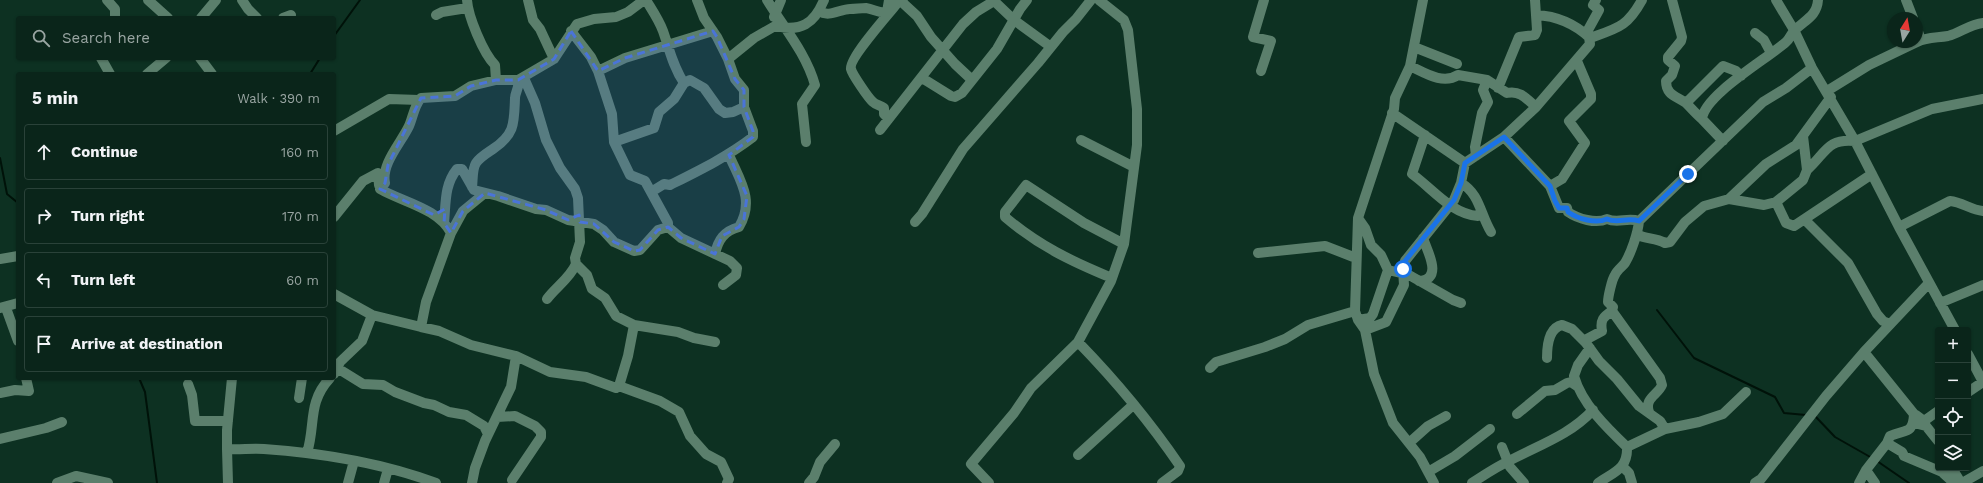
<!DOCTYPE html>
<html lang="en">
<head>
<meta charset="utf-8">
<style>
	:root { --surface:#0a251a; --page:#132d23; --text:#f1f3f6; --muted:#99a5a2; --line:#2a4239 }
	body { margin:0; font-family:"Work Sans",sans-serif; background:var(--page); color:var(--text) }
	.controls { position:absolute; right:12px; bottom:12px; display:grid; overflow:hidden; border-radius:4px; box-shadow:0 1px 3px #0004 }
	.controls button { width:36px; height:36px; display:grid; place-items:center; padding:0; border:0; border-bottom:1px solid var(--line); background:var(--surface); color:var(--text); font:20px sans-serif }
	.compass { position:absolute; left:1887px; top:12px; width:36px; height:36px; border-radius:50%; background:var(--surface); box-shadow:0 1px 3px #0004; rotate:11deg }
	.stop { position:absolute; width:12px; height:12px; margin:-9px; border:3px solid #1a73e8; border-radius:50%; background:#fff }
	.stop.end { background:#1a73e8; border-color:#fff; box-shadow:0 1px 4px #0008 }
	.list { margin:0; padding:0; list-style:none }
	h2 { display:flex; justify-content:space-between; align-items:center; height:52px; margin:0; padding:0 16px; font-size:17px }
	h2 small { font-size:13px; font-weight:400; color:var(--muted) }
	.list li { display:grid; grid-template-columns:26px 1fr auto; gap:12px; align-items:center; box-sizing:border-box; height:56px; margin:0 8px 8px; padding:0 8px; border:1px solid var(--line); border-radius:4px }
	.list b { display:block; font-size:15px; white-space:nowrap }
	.list em { font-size:13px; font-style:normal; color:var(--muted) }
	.icon { flex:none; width:22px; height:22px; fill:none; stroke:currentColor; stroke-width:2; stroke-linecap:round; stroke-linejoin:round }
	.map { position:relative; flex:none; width:1983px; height:483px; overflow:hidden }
	.search { position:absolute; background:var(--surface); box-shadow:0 1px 3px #0004; left:16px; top:16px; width:320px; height:44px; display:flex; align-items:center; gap:10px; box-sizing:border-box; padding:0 14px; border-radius:4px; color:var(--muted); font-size:15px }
	.panel { position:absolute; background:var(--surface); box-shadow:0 1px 3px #0004; left:16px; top:72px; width:320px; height:308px; border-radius:4px }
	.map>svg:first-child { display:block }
</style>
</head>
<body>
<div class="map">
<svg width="1983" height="483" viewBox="0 0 1983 483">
	<rect width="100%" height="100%" fill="#0d3122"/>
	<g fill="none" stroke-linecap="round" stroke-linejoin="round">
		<path stroke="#001209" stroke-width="2" d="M334,36L360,0
			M310,74L320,58
			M0,158L7,194L18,203
			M1657,310L1694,358L1775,397L1784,413L1806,415
			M139,378L145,392L157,483
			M1815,416L1835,437L1872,458
			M1877,461L1909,483"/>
		<path stroke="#5b7f6c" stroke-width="10" d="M107,0L115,9V18
			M148,0L168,18
			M242,0L248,9L257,18
			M467,0C468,16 483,53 495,65L496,80
			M528,0L533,20L540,29L554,59
			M767,0C784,28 806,53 815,85L802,104L806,142
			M902,0L904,4L917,16L931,37L955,64L971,79
			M993,0L1014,20L1051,47
			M1423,0L1410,66L1395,98L1394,109L1358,218L1355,311L1358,320L1365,330L1374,374L1393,423L1420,457L1434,483
			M1672,0L1682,37L1681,41L1668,57V60L1675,66L1672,75L1666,81C1666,95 1676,96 1686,103C1691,108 1696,114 1702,119
			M1776,0L1794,30L1812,68L1855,141L1899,227L1955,330
			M1906,0L1913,18
			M819,11C829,18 840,9 850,9C855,9 861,8 866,8C874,9 880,14 887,12L889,0
			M436,15L442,12L467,8
			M1536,15C1557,16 1575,24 1590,38
			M774,17L781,0
			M201,18L216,0
			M283,18L291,15
			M1917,29L1921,40
			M571,31L591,57L598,71L612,114L614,142L630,175L645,181L668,223V227L681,238L730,261L737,268L736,275L723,285
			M1755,33L1764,40L1771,53
			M1590,38C1618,28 1627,27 1642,0
			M1917,42C1927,37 1937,38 1948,36C1960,33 1970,24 1983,23
			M1414,47L1457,64
			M101,58L110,74
			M200,58L212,74
			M728,59L754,38L775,26C801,32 814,24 824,0
			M1410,66C1425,73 1443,85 1458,75L1487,80L1507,93C1520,90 1527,99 1536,107
			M598,71L625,58L713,31
			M1261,71L1271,41L1253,37L1264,0
			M147,74L166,58
			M524,78L535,103L546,140L560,168L575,189L578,198L580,242L575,258L576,264L587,275L592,289L605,298L616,316L634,325L678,332L694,338L715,342
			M922,78L951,96L955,97L962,93L997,49L1020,9L1027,0
			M684,83L690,80L704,88L719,109L725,113L733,112L744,107
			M1498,88L1519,37L1535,35L1537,30L1535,0
			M1827,91L1869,65L1917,42
			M1686,103L1723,66L1736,71L1741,76
			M1392,113L1465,163
			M888,118L884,114V108C880,105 876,105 873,102C869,99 852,74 851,69C848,59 892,10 900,0
			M880,130L963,24L976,12L994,1
			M334,131L389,99L419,100
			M1425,135L1412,174C1432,188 1451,214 1478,216L1481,211
			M1504,137L1550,186L1559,208H1567L1568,212C1578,219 1596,224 1607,219C1618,224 1627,217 1639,221
			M1081,140L1134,167
			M1723,141L1702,119C1704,95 1767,59 1786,42C1790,39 1791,33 1795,30C1805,20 1817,16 1818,0
			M614,142L654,128L659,112L674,99L684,83C673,67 669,48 663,31C659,20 652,10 646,0
			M1476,156L1475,147L1482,113L1488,102L1483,90L1487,80
			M1807,170C1826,153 1827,138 1855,141L1932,109L1983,99
			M1461,183C1480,194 1480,214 1491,232
			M1550,186L1562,179L1585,143L1569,121L1591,99V94L1577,61
			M472,187C473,180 472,169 476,163C480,157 487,153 493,149C515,134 514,124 515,98C515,92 520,87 518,80
			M651,192L664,184L670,185C698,171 727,157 753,137V131L744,107V90L735,79L728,59L717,37L704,18L697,0
			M1729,199L1764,205L1776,202L1803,180L1807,170L1803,136
			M1776,202L1786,223L1794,226L1872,174
			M334,217L363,181L378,173L379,185
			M1358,218L1365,228L1371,245L1381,255L1388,270L1373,314L1370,318L1358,320
			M1805,220L1848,263L1877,314L1883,321L1890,324
			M915,222L922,214L963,149L1038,63L1063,32L1076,19L1091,0
			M444,223C446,204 444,185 457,169H462L474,190L498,196L536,209L546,210L568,220L594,224L603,230L614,242L634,251L640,250L658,230L668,227
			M1899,227L1950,201C1962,202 1971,210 1983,211
			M451,233C438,208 402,202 380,189L385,183C381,164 401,143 409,126C413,117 414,106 421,98L455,96L471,86L496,80H518L554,59L577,24L594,19L616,17L628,12L644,0
			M1637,234C1646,240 1654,237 1665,243L1670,242L1685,222L1704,206L1729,199L1766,164L1796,145L1831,97
			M1258,253L1325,246L1356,258
			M715,254C718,240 724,231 739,227C755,200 740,181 729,155
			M0,259L18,256
			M1388,270L1409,275L1453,300L1461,303
			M1112,278C1071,261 1039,246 1005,217V212L1026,185L1084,223L1124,244
			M1419,281C1444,279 1427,251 1423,238
			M334,294L372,315
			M547,299C556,287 570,278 576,264
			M1940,303L1983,285
			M0,308L18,303
			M6,308L18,341
			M1612,311L1660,378L1662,385C1658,395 1644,398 1649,412
			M421,327L439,331L471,345L516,356L550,372L586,377L616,388L619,386L660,401L679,412L690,436L706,454L721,462L729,479L727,483
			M1365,330L1386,322L1404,285L1403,269L1405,261L1454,200L1461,183L1465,163L1504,137L1536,107L1590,44L1588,30L1599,10L1593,5L1596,0
			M1078,342C1115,380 1150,422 1180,466L1178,471L1162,483
			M1586,343L1587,339L1602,331C1600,320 1603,317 1612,311L1613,307L1608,302C1608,297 1612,279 1615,275C1617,270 1622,267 1625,263C1631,253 1638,233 1639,221L1763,102L1786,88L1812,68
			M1590,348L1578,365L1574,376C1582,404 1607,428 1627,447L1665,429L1699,422L1723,414L1746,392
			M1968,354L1983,382L1968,392
			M1547,358C1547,347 1548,328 1562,325L1572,329L1586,343L1599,361L1617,379L1639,406L1660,421L1665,429
			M1210,368L1216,362L1265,347L1285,339L1308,325L1355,311
			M336,371H342L363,384L383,385L395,392L424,403L434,405L449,412L466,415L484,426L488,434
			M334,374L340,362L362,341L372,315L421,327L426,302L451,233L463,211L485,193
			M188,384L192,395L195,421H228
			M619,386L628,356L634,325
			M0,393L15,390L29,391L26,378
			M299,398L302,378
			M1517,414L1545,391L1555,390L1567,383L1571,382L1577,386
			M1916,415L1924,421L1938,411
			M497,417L515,416L535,426L541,432V437L512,480
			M1914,423L1926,426L1938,441
			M0,439L46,428L62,422
			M1409,443L1428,426L1446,416
			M1887,443L1902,452L1904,456L1942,472L1954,483
			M1502,447L1510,467L1524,483
			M227,449V430L232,378
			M307,453C316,424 307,403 330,378
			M1078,455L1133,405
			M1623,467L1629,473L1632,483
			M1952,468L1961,483
			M1866,470L1875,483
			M1428,472L1455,456L1490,429
			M57,483L76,476L108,483
			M228,483L227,449C239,450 252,448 264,449C321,453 382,463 436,483
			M348,483L354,461
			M384,483L388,469
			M472,483L475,468L485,441L511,387L516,356
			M809,483L814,477L820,462L835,444
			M989,483L971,464L1014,413L1031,388L1078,342L1111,281L1124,244L1137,145V109L1128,30L1124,20L1099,0
			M1472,483C1484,475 1496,467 1509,461C1539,445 1570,435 1593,410
			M1598,483C1614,472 1628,469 1627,447
			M1755,483L1761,479L1826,396L1864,352L1929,283
			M1859,483L1866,470L1887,443L1890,436C1905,429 1913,435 1914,414L1864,352
			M1962,483L1983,471"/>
	</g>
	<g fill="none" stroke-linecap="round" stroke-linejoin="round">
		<path stroke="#1a73e8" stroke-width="5" d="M1403,269L1405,261L1454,200L1461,183L1465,163L1504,137L1550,186L1555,201L1559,208H1567L1568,212C1578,219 1596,224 1607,219C1618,224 1627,217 1639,221L1688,174"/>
	</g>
	<path fill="#4a74d8" fill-opacity="0.2" stroke="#4a74d8" stroke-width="3" stroke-dasharray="8 5" stroke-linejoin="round" d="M571,31L598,71L625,58L713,31L717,37L735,79L744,90V107L753,131V137L729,155L747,196L744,219L739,227L722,236L715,254L681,238L668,227L658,230L640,250L634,251L614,242L594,224L580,222L579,215L568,220L546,210L485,193L463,211L451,233L444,223L445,209L434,215L380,189L385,183L388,165L421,98L455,96L471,86L496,80H518L554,59Z"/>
</svg>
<div class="controls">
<button>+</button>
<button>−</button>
<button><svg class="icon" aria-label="locate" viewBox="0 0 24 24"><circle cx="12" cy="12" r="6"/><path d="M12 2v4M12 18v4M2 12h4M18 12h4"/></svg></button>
<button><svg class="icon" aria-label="layers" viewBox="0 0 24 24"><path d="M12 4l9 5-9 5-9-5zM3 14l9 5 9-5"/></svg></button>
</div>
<svg class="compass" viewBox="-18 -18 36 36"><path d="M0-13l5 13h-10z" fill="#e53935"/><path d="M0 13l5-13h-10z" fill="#99a5a2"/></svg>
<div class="stop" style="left:1403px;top:269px"></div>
<div class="stop end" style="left:1688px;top:174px"></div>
<div class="search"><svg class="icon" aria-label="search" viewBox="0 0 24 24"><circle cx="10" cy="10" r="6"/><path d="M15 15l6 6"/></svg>Search here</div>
<section class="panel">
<h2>5 min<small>Walk · 390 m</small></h2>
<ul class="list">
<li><svg class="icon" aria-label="ahead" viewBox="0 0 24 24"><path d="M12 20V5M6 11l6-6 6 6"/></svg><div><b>Continue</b></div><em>160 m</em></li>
<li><svg class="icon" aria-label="right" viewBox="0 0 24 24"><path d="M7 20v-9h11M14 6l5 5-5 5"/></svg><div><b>Turn right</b></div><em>170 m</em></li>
<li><svg class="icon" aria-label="left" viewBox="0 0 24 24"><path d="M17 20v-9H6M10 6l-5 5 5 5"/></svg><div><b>Turn left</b></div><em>60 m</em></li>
<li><svg class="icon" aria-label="arrive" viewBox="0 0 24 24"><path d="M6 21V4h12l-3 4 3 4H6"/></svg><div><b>Arrive at destination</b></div></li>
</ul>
</section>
</div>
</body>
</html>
